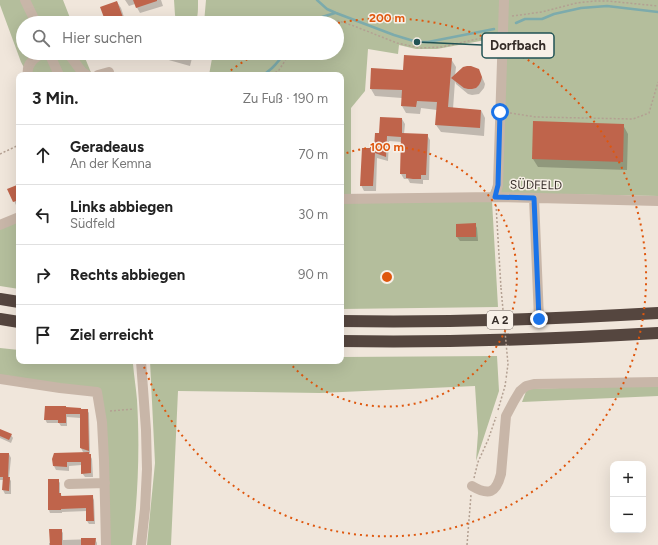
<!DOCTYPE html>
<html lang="de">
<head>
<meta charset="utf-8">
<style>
	:root { --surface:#fff; --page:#f2f2f2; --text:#222; --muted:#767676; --line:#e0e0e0 }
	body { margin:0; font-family:Figtree,sans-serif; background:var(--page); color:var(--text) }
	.controls { position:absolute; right:12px; bottom:12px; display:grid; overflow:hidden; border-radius:8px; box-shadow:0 4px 16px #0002 }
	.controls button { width:36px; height:36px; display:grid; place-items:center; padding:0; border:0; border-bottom:1px solid var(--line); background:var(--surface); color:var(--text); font:20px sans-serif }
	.stop { position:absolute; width:12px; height:12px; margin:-9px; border:3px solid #1a73e8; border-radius:50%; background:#fff }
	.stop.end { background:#1a73e8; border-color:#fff; box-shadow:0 1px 4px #0008 }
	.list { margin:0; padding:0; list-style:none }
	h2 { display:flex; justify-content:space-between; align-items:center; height:52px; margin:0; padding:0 16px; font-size:17px }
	h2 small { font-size:13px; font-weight:400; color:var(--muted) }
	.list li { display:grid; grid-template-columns:26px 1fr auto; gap:12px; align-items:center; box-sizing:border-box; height:60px; padding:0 16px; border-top:1px solid var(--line) }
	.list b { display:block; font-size:15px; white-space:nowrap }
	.list p { margin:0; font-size:13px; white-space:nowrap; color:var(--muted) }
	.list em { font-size:13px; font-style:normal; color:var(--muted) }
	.icon { flex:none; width:22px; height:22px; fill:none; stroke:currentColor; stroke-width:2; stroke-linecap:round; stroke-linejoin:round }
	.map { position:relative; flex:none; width:658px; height:545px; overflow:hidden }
	.search { position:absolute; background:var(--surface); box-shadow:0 4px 16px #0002; left:16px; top:16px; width:328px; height:44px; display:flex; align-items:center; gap:10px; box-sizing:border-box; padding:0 14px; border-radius:22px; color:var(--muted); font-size:15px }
	.panel { position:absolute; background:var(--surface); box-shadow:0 4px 16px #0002; left:16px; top:72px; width:328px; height:292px; border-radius:8px }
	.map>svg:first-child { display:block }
</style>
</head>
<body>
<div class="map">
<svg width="658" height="545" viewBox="0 0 658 545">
	<rect width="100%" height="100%" fill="#f0e6db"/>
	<path fill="#b4be9c" d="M0,0H63L72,23H23V53H83L92,75H28L21,62L0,5Z
		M174,0H198C198,20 199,27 176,20L175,15Z
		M206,0H658V196L490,193L496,179L502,37L437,49H416L399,45L398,54L368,49L365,91L351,108V198H341V75H209L213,53H337V23H204Z
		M492,201L498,307L341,309V202Z
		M19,219V289L0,286V227Z
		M0,348L19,350V361H127L133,364C134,376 136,388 137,400C140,448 138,498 132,545H106L97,392L0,379Z
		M497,356L499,391L476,461L478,433L475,386L320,393L178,391L171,545H147L155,463L150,361H341V357Z
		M658,385V396L522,402L527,389Z"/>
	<path fill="#0003" d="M125,0H161L163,6L140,13L135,4L129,6Z
		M117,2L121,8L126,23H107Z
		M156,53H212L210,59L193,54L190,66L158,57Z
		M451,59L456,67L455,76L482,77L485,84L484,88L479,94L472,95L468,94L456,84L455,81L453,109L481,110L485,118L484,136L441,132L436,125L437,110L421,108L420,114L406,113L402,106V98L375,96L371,89L404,71Z
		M402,119L405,124L404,134L427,135L430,140L429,180H423V184L410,183L408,179H404L401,174L402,142L389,141L388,161L377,158L376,191H364L361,185L380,134Z
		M623,125L628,134L627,170L538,167L533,159Z
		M9,190L19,191V204L16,205Z
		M475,224L477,228L478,241H460L457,237Z
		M81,410H87L89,413L90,454L89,453L92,459L93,477H85L82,473V465L69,466V471L56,470L54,466L53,459L87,453L83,452L81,448V418L67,417V426H61L59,423H47L45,419Z
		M0,430L11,435L13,438L11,443L0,438Z
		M0,454H9L11,458L9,478L11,481V494H5L3,490L4,480H0Z
		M58,480L60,483V494L63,497L92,496L94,500L95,524H89L87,521V511L62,512V513H50L49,510Z
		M61,530L63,533V540L95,539L97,543V545H49V543H51Z"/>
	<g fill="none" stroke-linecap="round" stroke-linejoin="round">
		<path stroke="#7cabac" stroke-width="2.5" d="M317,0L327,9L336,13L394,35L417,42H428L494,29
			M310,23L322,17L335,13
			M516,23L525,19H542L554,14L581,8L607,6L658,12
			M262,75C272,71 278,61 285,53"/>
	</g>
	<path fill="#bf644b" d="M133,0H157V1L136,8Z
		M117,1L125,23H106L100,7Z
		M404,55L452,58L448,107L481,110L480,128L435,125L437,102L417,101L416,107L401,106L402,90L370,89L371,68L403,70Z
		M467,66H471L479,69L482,77L481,81L479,85L476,88L472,89H468L464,88L451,78L463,67Z
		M380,117L402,118V133L428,134L426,175H421V179H413L406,178V174H400L401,137L387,136L386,157L375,153L373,186H360L362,148H374L375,133H379Z
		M533,121L624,124L623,162L532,159Z
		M17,185L19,190V200L13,202L7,189Z
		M476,223V237H456V224Z
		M45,406H66V407L81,408V409H88L89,451L80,448V414H66V423H58V420H44Z
		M0,429L12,434L9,440L0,436Z
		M89,452V454H91V473L81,474V462H67V467L53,466L52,459L54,453Z
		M0,453H9L8,477H10L9,491L2,490L3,477H7H0Z
		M48,479H59V493H61V496L93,495L94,521H86V508L61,509V510H48Z
		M49,529H62V545H50Z
		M81,538H96L95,545H81Z"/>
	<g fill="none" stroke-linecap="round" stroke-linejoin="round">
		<path stroke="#b3a092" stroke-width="1.5" stroke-dasharray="2 2" stroke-linecap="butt" d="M512,16L542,12L577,3L594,1H608L658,6
			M325,23L339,21L354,26L397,43L420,48L442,47L477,39L493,37
			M272,75L279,70L290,53
			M510,113L536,117L633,119L649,113L658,82
			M0,154L19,145
			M496,205L501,288
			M498,410L505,386L506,379
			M110,411L134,409
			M474,478L478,462L488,440L496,417
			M467,545L471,495"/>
		<path stroke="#c8b6a8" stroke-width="10" d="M25,0L36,23
			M49,53L59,75
			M68,53L82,72L87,75
			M28,75C26,64 34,58 43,53
			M98,75L109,72
			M495,197L498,185L504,0
			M534,198L539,319
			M341,199L495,197L658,201
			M0,225L19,217
			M0,379L60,388L97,392L102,422L104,460L106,545
			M69,484L105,483
			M472,486C489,496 496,493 501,474L506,416L514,401L520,391L526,386L534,384L658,382
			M141,545L145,509L147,469L146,430L141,361"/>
		<path stroke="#55463f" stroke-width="12" d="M0,299L19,302
			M0,319L19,322
			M341,321C447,323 552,319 658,313
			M341,341C447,343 552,339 658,333"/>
		<path stroke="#b3a092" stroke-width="1.5" stroke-dasharray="2 2" stroke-linecap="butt" d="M501,288L508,364L506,379"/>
	</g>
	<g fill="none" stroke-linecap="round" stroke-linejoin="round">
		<path stroke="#1a73e8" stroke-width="5" d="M500,112L498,185L495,197L534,198L539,319"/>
	</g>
	<g fill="none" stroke="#df570d" stroke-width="2" stroke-dasharray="2 4">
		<path d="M341 155A130 130 0 1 1 288 361"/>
		<path d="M226 74A259 259 0 0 1 256 54M338 23A259 259 0 1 1 142 361"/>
	</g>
	<g text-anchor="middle" stroke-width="3" stroke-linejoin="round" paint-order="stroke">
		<rect fill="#f8f0e8" stroke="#706762" stroke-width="1" x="487" y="311" width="26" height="18" rx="3"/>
		<g font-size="11" font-weight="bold" fill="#352c28">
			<text x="500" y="324">A 2</text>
		</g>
		<g font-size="12" fill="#352c28" stroke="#f8f0e8">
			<text transform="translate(536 185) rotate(1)" y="4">SÜDFELD</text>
		</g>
	</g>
	<circle cx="387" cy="277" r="6" fill="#df570d" stroke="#f8f0e8" stroke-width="2"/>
	<g font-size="12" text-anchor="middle" font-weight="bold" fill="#df570d" stroke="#f8f0e8" stroke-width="3" stroke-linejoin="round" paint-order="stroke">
		<text x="387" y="22">200 m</text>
		<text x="387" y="151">100 m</text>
	</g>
	<path fill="none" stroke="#205254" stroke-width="1.5" d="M417 42L482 45"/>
	<circle fill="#205254" stroke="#f8f0e8" stroke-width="1.5" cx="417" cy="42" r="4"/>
	<rect fill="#f8f0e8" stroke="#205254" stroke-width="1.5" x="482" y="33" width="72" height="25" rx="4"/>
	<g font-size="13" text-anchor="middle" font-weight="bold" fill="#352c28">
		<text x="518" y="50">Dorfbach</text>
	</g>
</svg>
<div class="controls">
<button>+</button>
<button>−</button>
</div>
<div class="stop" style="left:500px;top:112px"></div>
<div class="stop end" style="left:539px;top:319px"></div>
<div class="search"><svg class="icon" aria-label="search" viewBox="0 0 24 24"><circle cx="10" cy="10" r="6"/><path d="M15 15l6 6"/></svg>Hier suchen</div>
<section class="panel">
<h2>3 Min.<small>Zu Fuß · 190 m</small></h2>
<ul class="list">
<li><svg class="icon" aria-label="ahead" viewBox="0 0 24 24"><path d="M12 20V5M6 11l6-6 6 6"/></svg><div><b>Geradeaus</b><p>An der Kemna</p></div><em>70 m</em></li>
<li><svg class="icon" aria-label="left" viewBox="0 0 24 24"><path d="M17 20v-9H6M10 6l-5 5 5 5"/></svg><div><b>Links abbiegen</b><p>Südfeld</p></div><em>30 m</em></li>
<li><svg class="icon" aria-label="right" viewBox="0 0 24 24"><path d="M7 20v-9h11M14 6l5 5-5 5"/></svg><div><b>Rechts abbiegen</b></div><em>90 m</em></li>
<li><svg class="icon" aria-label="arrive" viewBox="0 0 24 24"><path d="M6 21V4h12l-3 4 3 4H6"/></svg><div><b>Ziel erreicht</b></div></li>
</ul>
</section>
</div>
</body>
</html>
